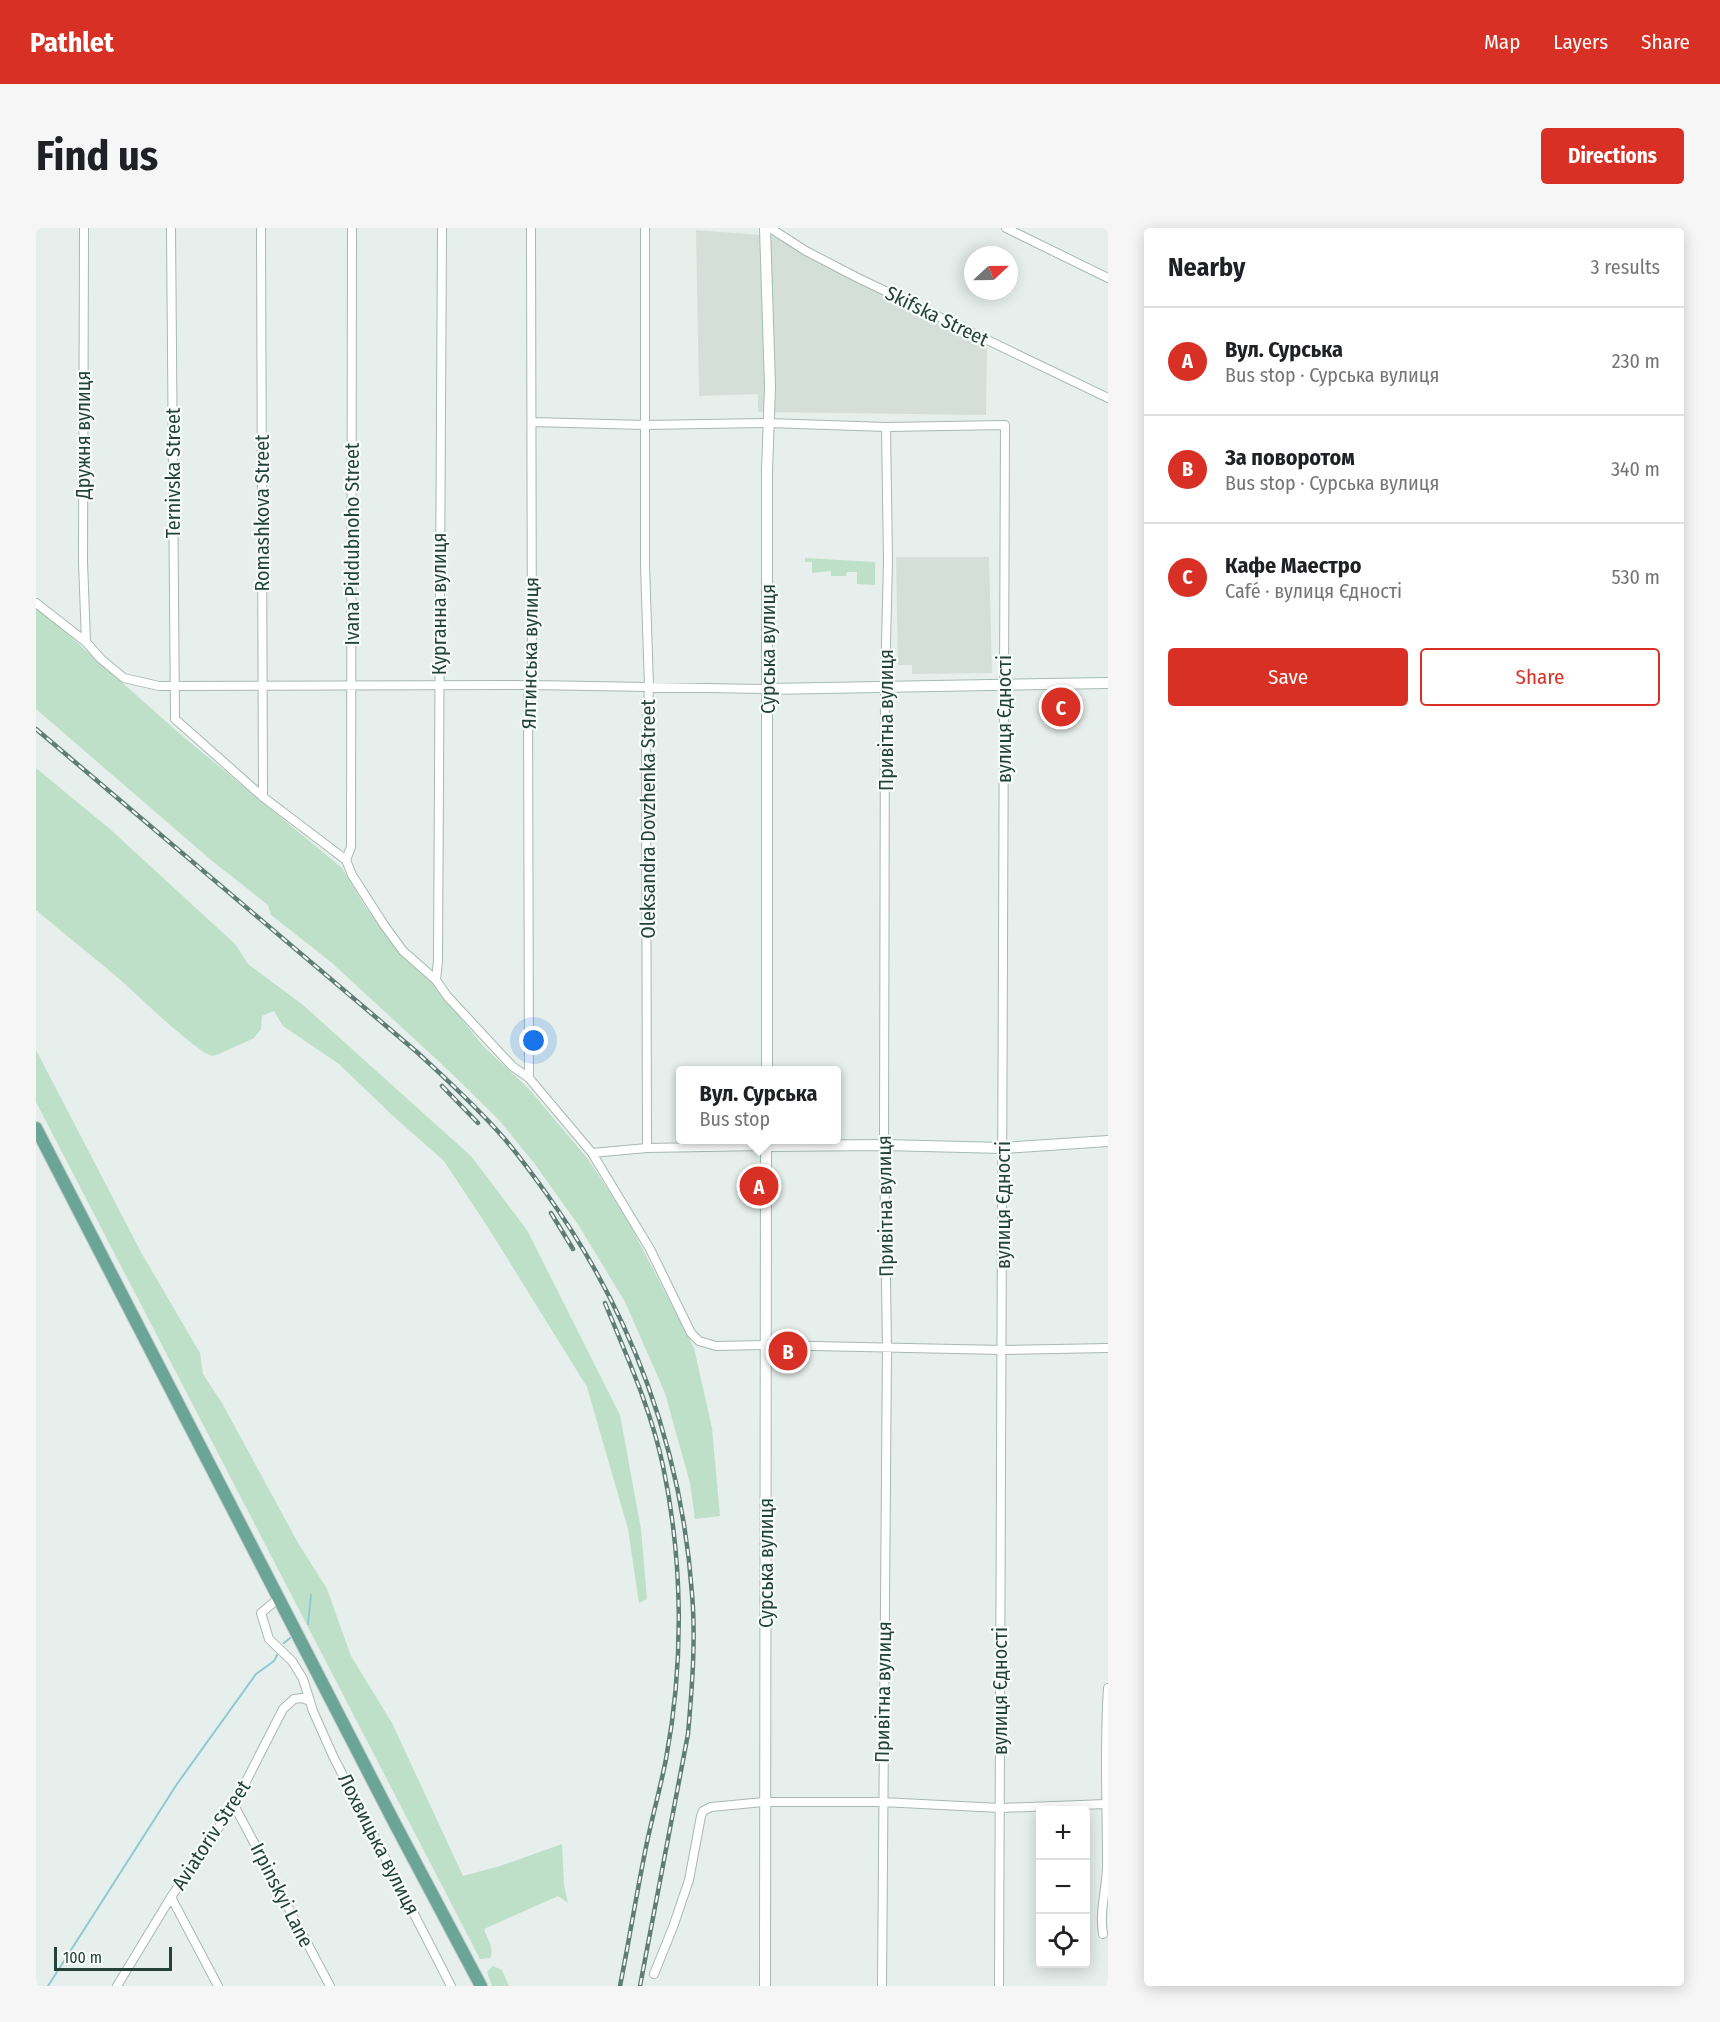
<!DOCTYPE html>
<html lang="en">
<head>
<meta charset="utf-8">
<style>
	:root { --surface:#fff; --page:#f6f6f6; --text:#202124; --muted:#757577; --line:#e0e0e0; --accent:#d93025 }
	body { margin:0; font-family:"Fira Sans Condensed",sans-serif; background:var(--page); color:var(--text) }
	.controls { position:absolute; right:18px; bottom:18px; display:grid; overflow:hidden; border-radius:6px; box-shadow:0 3px 15px #0003 }
	.controls button { width:54px; height:54px; display:grid; place-items:center; padding:0; border:0; border-bottom:2px solid var(--line); background:var(--surface); color:var(--text); font:30px sans-serif }
	.compass { position:absolute; left:928px; top:18px; width:54px; height:54px; border-radius:50%; background:var(--surface); box-shadow:0 3px 15px #0003; rotate:68deg }
	.scale { position:absolute; left:18px; bottom:15px; width:118px; box-sizing:border-box; padding-left:6px; border:3px solid #24423a; border-top:0; font-size:16px; line-height:21px; white-space:nowrap; color:#24423a; -webkit-text-stroke:4px #f7fbf9; paint-order:stroke }
	.you { position:absolute; left:498px; top:813px; width:21px; height:21px; margin:-15px; border:4px solid #fff; border-radius:50%; background:#1a73e8; box-shadow:0 0 0 9px #1a73e833 }
	.badge { display:grid; place-items:center; width:39px; height:39px; border-radius:50%; background:var(--accent); color:#fff; font-size:20px; font-weight:700 }
	.pin { position:absolute; translate:-50% -50%; border:3px solid #fff; box-shadow:0 2px 6px #0006 }
	.popup { position:absolute; left:640px; top:838px; width:165px; height:78px; box-sizing:border-box; display:grid; place-content:center; border-radius:6px; background:var(--surface); filter:drop-shadow(0 2px 4px #0005); font-size:20px; white-space:nowrap; color:var(--muted) }
	.popup b { font-size:22px; color:var(--text) }
	.popup::after { content:''; position:absolute; left:50%; top:100%; margin-left:-12px; border:12px solid transparent; border-top-color:var(--surface) }
	.list { margin:0; padding:0; list-style:none }
	h2 { display:flex; justify-content:space-between; align-items:center; height:78px; margin:0; padding:0 24px; font-size:26px }
	h2 small { font-size:20px; font-weight:400; color:var(--muted) }
	.list li { display:grid; grid-template-columns:39px 1fr auto; gap:18px; align-items:center; box-sizing:border-box; height:108px; padding:0 24px; border-top:2px solid var(--line) }
	.list b { display:block; font-size:22px; white-space:nowrap }
	.list p { margin:0; font-size:20px; white-space:nowrap; color:var(--muted) }
	.list em { font-size:20px; font-style:normal; color:var(--muted) }
	.actions { display:flex; gap:12px; padding:18px 24px }
	.actions a { flex:1; padding:14px 0; border:2px solid var(--accent); border-radius:6px; text-align:center; font-size:21px; color:var(--accent) }
	.actions .main { background:var(--accent); color:#fff }
	.icon { flex:none; width:33px; height:33px; fill:none; stroke:currentColor; stroke-width:2; stroke-linecap:round; stroke-linejoin:round }
	.map { position:relative; flex:none; width:1072px; height:1758px; overflow:hidden; border-radius:6px }
	header { display:flex; align-items:center; gap:36px; box-sizing:border-box; height:84px; padding:0 30px; background:var(--accent); color:#fff }
	header strong { font-size:28px }
	nav { display:flex; gap:33px; margin-inline-start:auto; font-size:21px }
	.intro { display:flex; align-items:center; justify-content:space-between; box-sizing:border-box; height:144px; padding:0 36px }
	h1 { margin:0; font-size:42px }
	.button { padding:15px 27px; border-radius:6px; background:var(--accent); color:#fff; font-size:21px; font-weight:700 }
	main { display:flex; gap:36px; padding:0 36px }
	aside { flex:1; background:var(--surface); border-radius:6px; box-shadow:0 3px 15px #0003 }
	.map>svg:first-child { display:block }
</style>
</head>
<body>
<header>
<strong>Pathlet</strong>
<nav><a>Map</a><a>Layers</a><a>Share</a></nav>
</header>
<div class="intro"><h1>Find us</h1><a class="button">Directions</a></div>
<main>
<div class="map">
<svg width="1072" height="1758" viewBox="0 0 1072 1758">
	<rect width="100%" height="100%" fill="#e6efeb"/>
	<path fill="#d4dfda" d="M660,2L736,8L951,116L950,187L722,184V166L663,168Z
		M860,329H953L956,445L876,446V437H862Z"/>
	<path fill="#bfe0c8" d="M769,330L839,334V357L821,356V344H811L810,348H795V343L776,345V334H769Z
		M0,378L144,506L306,640L329,678L365,727L397,755L447,818L493,861L552,931L591,991L658,1120L676,1200L684,1288L659,1291L654,1255L629,1165L589,1074L543,998L498,935L463,892L412,842L295,734L235,687L232,677L175,632L0,481Z
		M0,540L75,602L199,716L212,736L267,777L435,928L491,1002L584,1187L605,1301L611,1371L603,1375L592,1301L551,1159L453,1001L408,933L357,888L303,836L247,798L238,783L226,788L225,801L218,810L183,826L176,828L169,825C132,799 102,766 68,738C45,719 22,701 0,682Z
		M0,822L106,1026L164,1125L167,1146L186,1175L261,1313L291,1361L315,1428L356,1495L427,1648L464,1638L526,1616L528,1657L532,1675L522,1668L448,1701C451,1710 459,1721 454,1730L444,1731L0,874Z
		M457,1738L466,1742L473,1758H456L451,1744Z"/>
	<g fill="none" stroke-linecap="round" stroke-linejoin="round">
		<path stroke="#8ec9d4" stroke-width="2" d="M272,1396L275,1367
			M248,1415L254,1410
			M12,1758L141,1556L220,1446L238,1433L241,1427"/>
		<g stroke="#a8b8b2" stroke-width="10">
			<path id="street" d="M48,0L47,334L50,414
				M135,0L139,491L227,569L310,632L316,647L348,697L367,723L400,752L411,768L476,838L493,850L556,925
				M225,0L227,569
				M609,0V337L613,459L610,518L611,920L556,925L614,1021L655,1105L663,1113L680,1118L731,1117L966,1122L1072,1120
				M734,0L770,23L820,49L1072,170
				M970,0L1072,50
				M496,194L609,197L732,195L850,199L969,197L963,1758
				M0,375L50,414L65,431L88,450L123,458L496,457L732,461
				M310,632L315,619L316,0
				M400,752L402,733L406,0
				M493,850L492,468L496,457L495,0
				M611,920L730,918
				M243,1370L225,1385L233,1411L256,1433L267,1451L277,1483L297,1528L415,1758
				M198,1577L294,1758
				M135,1669L182,1758
				M1067,1706C1063,1682 1071,1660 1071,1637C1071,1578 1068,1519 1072,1460
				M618,1746L637,1699L653,1652L665,1588L667,1583L675,1579L729,1574H846L964,1580L1070,1576
				M81,1758L135,1669L198,1577L247,1481L258,1471L266,1470L274,1473
				M846,1758L851,1120L848,917L849,457L852,333L850,199"/>
		</g>
		<g stroke="#a4bbb3" stroke-width="12">
			<path id="secondary" d="M729,0L734,158L731,243V842
				M732,461L1072,455
				M730,918L848,917L967,920L1072,913
				M729,1758L730,912"/>
		</g>
		<g stroke="#c2cac8" stroke-width="14">
			<path id="primary" d="M0,900L358,1594L445,1758"/>
		</g>
		<use href="#street" stroke="#fff" stroke-width="8"/>
		<use href="#secondary" stroke="#fff" stroke-width="10"/>
		<use href="#primary" stroke="#6aa596" stroke-width="12"/>
		<g stroke="#5f7d75" stroke-width="4.5">
			<path id="rail" d="M0,501L382,825C411,852 440,878 466,908C482,926 496,946 510,965C595,1083 646,1221 656,1366C660,1412 656,1460 652,1506L604,1758
				M406,858L442,895
				M515,985L537,1021
				M569,1075C591,1129 615,1181 627,1238C647,1333 648,1435 630,1531C624,1562 615,1593 609,1624C600,1669 593,1713 584,1758"/>
		</g>
		<use href="#rail" stroke="#f7fbf9" stroke-width="2" stroke-dasharray="7" stroke-linecap="butt"/>
	</g>
	<g text-anchor="middle" stroke-width="4.5" stroke-linejoin="round" paint-order="stroke">
		<g font-size="20" fill="#24423a" stroke="#f7fbf9">
			<text transform="translate(901 88) rotate(26)" y="7">Skifska Street</text>
			<text transform="translate(47 207) rotate(-90)" y="7">Дружня вулиця</text>
			<text transform="translate(137 245) rotate(-90)" y="7">Ternivska Street</text>
			<text transform="translate(226 285) rotate(-90)" y="7">Romashkova Street</text>
			<text transform="translate(316 316) rotate(-90)" y="7">Ivana Piddubnoho Street</text>
			<text transform="translate(403 376) rotate(-90)" y="7">Курганна вулиця</text>
			<text transform="translate(732 421) rotate(-90)" y="7">Сурська вулиця</text>
			<text transform="translate(494 425) rotate(-89)" y="7">Ялтинська вулиця</text>
			<text transform="translate(968 491) rotate(-90)" y="7">вулиця Єдності</text>
			<text transform="translate(850 492) rotate(-90)" y="7">Привітна вулиця</text>
			<text transform="translate(612 591) rotate(-90)" y="7">Oleksandra Dovzhenka Street</text>
			<text transform="translate(967 977) rotate(-90)" y="7">вулиця Єдності</text>
			<text transform="translate(849 978) rotate(-91)" y="7">Привітна вулиця</text>
			<text transform="translate(730 1335) rotate(-90)" y="7">Сурська вулиця</text>
			<text transform="translate(964 1463) rotate(-90)" y="7">вулиця Єдності</text>
			<text transform="translate(847 1464) rotate(-89)" y="7">Привітна вулиця</text>
			<text transform="translate(175 1607) rotate(-57)" y="7">Aviatoriv Street</text>
			<text transform="translate(343 1616) rotate(63)" y="7">Лохвицька вулиця</text>
			<text transform="translate(246 1667) rotate(63)" y="7">Irpinskyi Lane</text>
		</g>
	</g>
</svg>
<div class="controls">
<button>+</button>
<button>−</button>
<button><svg class="icon" aria-label="locate" viewBox="0 0 24 24"><circle cx="12" cy="12" r="6"/><path d="M12 2v4M12 18v4M2 12h4M18 12h4"/></svg></button>
</div>
<svg class="compass" viewBox="-18 -18 36 36"><path d="M0-13l5 13h-10z" fill="#e53935"/><path d="M0 13l5-13h-10z" fill="#757577"/></svg>
<div class="scale">100 m</div>
<div class="you"></div>
<div class="pin badge" style="left:723px;top:958px">A</div>
<div class="popup"><b>Вул. Сурська</b>Bus stop</div>
<div class="pin badge" style="left:752px;top:1123px">B</div>
<div class="pin badge" style="left:1025px;top:479px">C</div>
</div>
<aside>
<h2>Nearby<small>3 results</small></h2>
<ul class="list">
<li><span class="badge">A</span><div><b>Вул. Сурська</b><p>Bus stop · Сурська вулиця</p></div><em>230 m</em></li>
<li><span class="badge">B</span><div><b>За поворотом</b><p>Bus stop · Сурська вулиця</p></div><em>340 m</em></li>
<li><span class="badge">C</span><div><b>Кафе Маестро</b><p>Café · вулиця Єдності</p></div><em>530 m</em></li>
</ul>
<div class="actions"><a class="main">Save</a><a>Share</a></div>
</aside>
</main>
</body>
</html>
